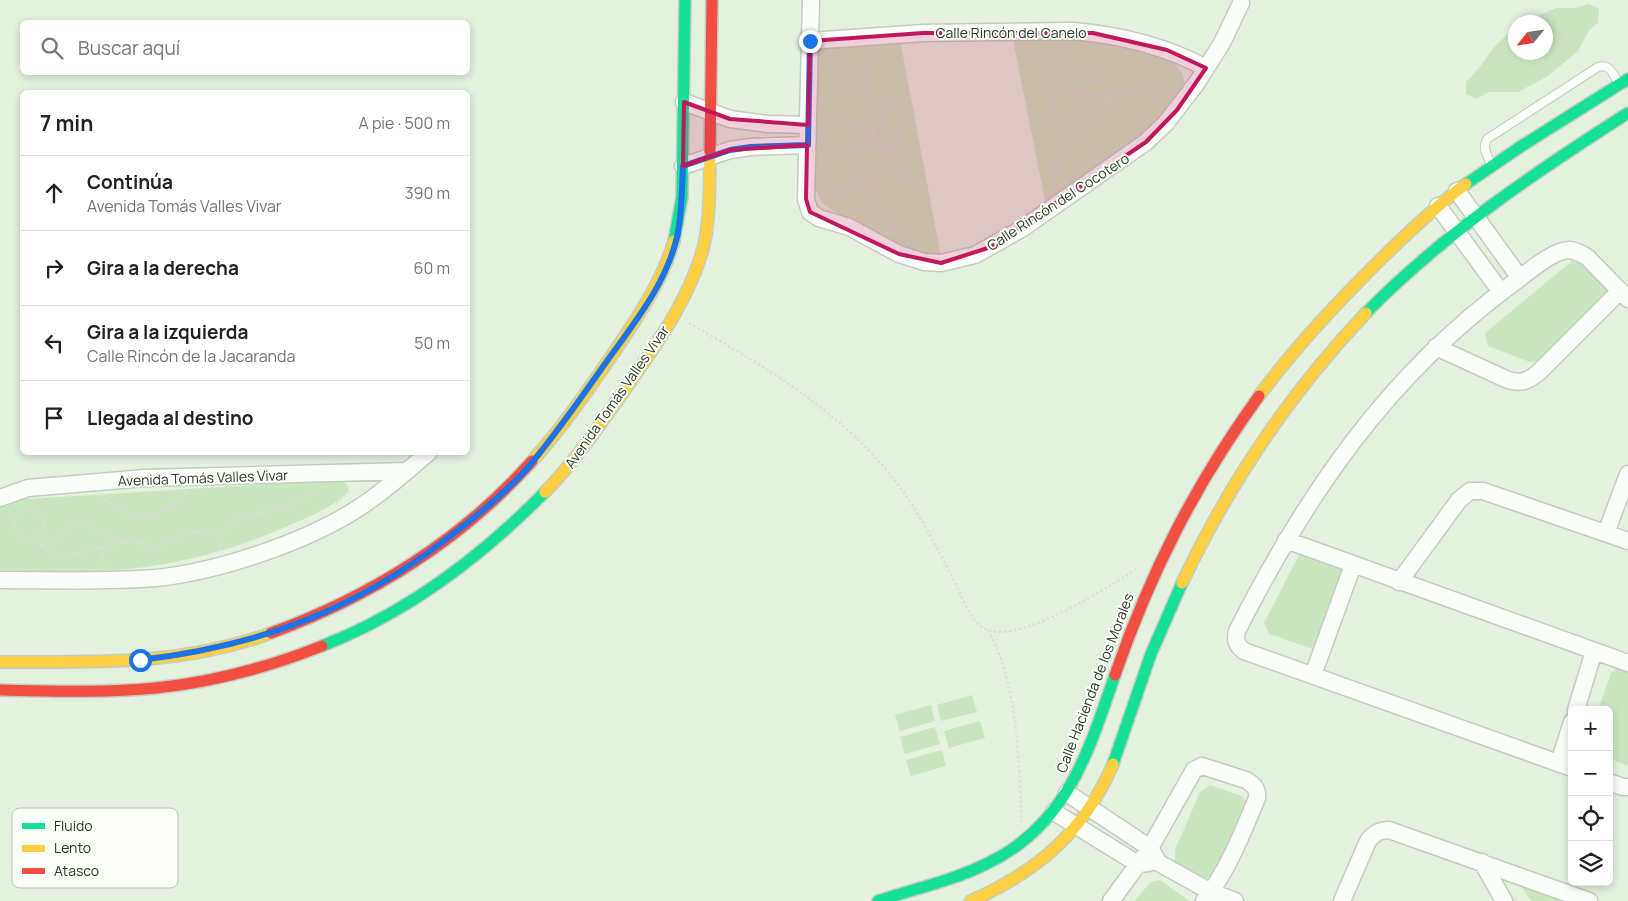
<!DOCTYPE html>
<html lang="es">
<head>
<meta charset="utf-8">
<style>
	:root { --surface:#fff; --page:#f2f2f2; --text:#222; --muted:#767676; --line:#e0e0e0 }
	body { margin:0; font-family:Manrope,sans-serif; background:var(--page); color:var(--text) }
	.controls { position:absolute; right:15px; bottom:15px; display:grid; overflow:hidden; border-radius:8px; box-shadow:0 2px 8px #0003 }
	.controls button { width:45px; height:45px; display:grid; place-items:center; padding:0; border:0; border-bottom:1px solid var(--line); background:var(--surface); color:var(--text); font:25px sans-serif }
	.compass { position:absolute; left:1508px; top:15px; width:45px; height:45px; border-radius:50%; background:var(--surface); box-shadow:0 2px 8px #0003; rotate:240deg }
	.stop { position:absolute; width:15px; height:15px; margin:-11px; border:4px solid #1a73e8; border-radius:50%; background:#fff }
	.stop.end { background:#1a73e8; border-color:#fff; box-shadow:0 1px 5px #0008 }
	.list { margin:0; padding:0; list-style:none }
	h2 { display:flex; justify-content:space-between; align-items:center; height:65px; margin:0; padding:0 20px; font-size:21px }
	h2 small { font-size:16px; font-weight:400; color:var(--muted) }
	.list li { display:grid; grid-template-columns:32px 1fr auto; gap:15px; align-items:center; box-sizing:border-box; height:75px; padding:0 20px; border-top:1px solid var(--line) }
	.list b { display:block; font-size:19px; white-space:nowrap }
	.list p { margin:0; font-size:16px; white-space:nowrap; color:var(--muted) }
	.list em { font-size:16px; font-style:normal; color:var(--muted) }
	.icon { flex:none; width:28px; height:28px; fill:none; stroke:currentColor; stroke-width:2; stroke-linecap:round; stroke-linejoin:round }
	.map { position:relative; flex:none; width:1628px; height:901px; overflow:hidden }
	.search { position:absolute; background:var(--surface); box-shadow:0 2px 8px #0003; left:20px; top:20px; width:450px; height:55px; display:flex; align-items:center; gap:12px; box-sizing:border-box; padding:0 18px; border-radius:8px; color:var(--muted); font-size:19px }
	.panel { position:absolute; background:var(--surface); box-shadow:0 2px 8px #0003; left:20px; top:90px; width:450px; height:365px; border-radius:8px }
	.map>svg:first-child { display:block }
</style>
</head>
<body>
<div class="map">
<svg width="1628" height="901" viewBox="0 0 1628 901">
	<rect width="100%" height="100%" fill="#e4f1df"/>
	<path fill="#cbe5c0" d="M1588,4L1599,8L1598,23L1589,30L1578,51L1548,76L1518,92H1489L1476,99L1466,94V82L1479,68L1494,47L1515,27L1516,52H1546V22H1524L1556,8H1576Z
		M1061,30L1116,43L1172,60L1182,73L1186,87L1157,127L1046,206L1012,35Z
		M900,40L941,257L918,253L835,212L822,203L813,184L816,51L828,44Z
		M1573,260L1584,261L1607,285V294L1540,361L1530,362L1488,346L1485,333Z
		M330,480H342L348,486L349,491C330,509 307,518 283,528C226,553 158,570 95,571C63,572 32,571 0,570V508L26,499Z
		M1306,551L1343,563L1348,573L1323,643L1313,649L1269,634L1264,623L1298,557Z
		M1619,666L1628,669V766L1609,758V710H1598L1611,673Z
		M972,695L977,712L941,721L937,705Z
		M931,705L935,721L900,731L895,715Z
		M980,721L985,738L949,748L944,731Z
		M935,727L940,744L905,754L900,737Z
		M942,750L946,766L911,776L906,760Z
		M1210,785L1242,796L1247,805L1215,876L1203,879L1175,862V850L1200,792Z
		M1521,879L1579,901H1531L1520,885Z
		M1160,880L1188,900L1189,901H1134L1151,882Z"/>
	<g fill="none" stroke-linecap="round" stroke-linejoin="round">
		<g stroke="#c4cec0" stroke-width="10">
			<path id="lane" d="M1491,164C1487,155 1482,147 1487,139L1598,67C1609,63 1613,74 1618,82"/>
		</g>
		<g stroke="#c4cec0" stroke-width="19">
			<path id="street" d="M811,0L806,199L810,212L819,218L849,227L899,254L924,262L941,263L975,255L1023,228L1146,142L1166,123L1196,84L1222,43L1241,3
				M810,41L923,33L1073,31C1119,35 1165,46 1206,68
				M684,102L730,119L768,124L808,125
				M683,166L730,150L751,147L807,145
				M1457,191L1520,278
				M1438,206L1501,292
				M1436,347L1508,380C1522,384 1528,381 1539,372L1620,291
				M0,498L28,488L145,478L407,471
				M1606,533L1628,474
				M1286,540L1628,663
				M0,580C52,580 104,582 156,578C217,572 306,542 357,509C382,493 406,472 429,452
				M1399,582L1459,500L1470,491H1483L1628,541
				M1313,675L1353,565
				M1576,710L1594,651
				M1559,763L1572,722
				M1572,768L1244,651C1236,645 1235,640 1237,631C1306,495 1387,376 1512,284C1525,275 1553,249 1570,250C1576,251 1582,254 1587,257L1628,299
				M1609,782L1623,787H1628
				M1067,793L1150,848L1159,863L1211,892L1235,901
				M1054,812L1138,864L1149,863
				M1482,862L1504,901
				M1111,901L1150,848L1194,770L1202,766L1246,780C1254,785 1258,789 1257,798C1242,834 1228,870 1204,901
				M1342,901L1368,841C1374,833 1380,830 1389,830L1589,901"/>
		</g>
		<g stroke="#c4cec0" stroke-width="14">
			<path id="fast" d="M1466,184L1520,147L1628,79
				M674,241L682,197L685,0
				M1366,313C1443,234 1536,172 1628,113
				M322,646C407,613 481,557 545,492
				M1113,764L1151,654L1182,583
				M878,901C914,889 952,881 986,864C1067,826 1088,753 1115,675"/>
		</g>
		<g stroke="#c4cec0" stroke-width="14">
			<path id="slow" d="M1259,396C1293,350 1332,308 1372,268C1402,238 1432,209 1466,184
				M532,461C563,427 589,389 615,351C638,316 662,282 674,241
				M545,492C575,461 599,426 624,391C655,346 688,302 703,249C711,217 709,183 710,151
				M1182,583C1229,484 1290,393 1366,313
				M0,662C93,662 181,666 271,633
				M971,901C1038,871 1084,832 1113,764"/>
		</g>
		<g stroke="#c4cec0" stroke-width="14">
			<path id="jam" d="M710,151L712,0
				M271,633C370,597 462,540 532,461
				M1115,675C1151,571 1195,485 1259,396
				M0,690C52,691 104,693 156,688C214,682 269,667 322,646"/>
		</g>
		<path stroke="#dbdfd9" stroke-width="2.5" stroke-dasharray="2.5 2.5" stroke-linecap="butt" d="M1028,47L1066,70L1112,89L1116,96L1138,89L1166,100
			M823,57L849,76
			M847 82a10 10 0 1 1 20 0a10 10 0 1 1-20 0Z
			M861,74L870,61L880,51
			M1050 102a16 16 0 1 1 32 0a16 16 0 1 1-32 0Z
			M864,89L887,107L883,113L880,124
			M1080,94C1093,94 1102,98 1114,96
			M887,107L911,97
			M823,113L874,131
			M873 136a13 13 0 1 1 26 0a13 13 0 1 1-26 0Z
			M883,148L887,167L907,177L927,183
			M820,157L874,140
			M856 181a8 8 0 1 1 16 0a8 8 0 1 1-16 0Z
			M872,180L887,167
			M863,189L888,225L904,239
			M1054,190C1050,155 1090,115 1116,96
			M821,197L850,188L857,184
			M689,323C767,368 848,415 902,490C921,516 936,546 951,575C959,589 964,605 973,618C977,624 982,628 988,630C1021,643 1109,587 1138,568
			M101,496C121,513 144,523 169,507C176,504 181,496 186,491
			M336,503L349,491L348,487
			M14 523a15 15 0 1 1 30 0a15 15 0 1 1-30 0Z
			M218,534L220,551
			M32,538L47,550L61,555L78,553L119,543H142L158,546L168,542L183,533L193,532L218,534L247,515L286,509L319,488
			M42,546C55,539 66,528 81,523L119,542
			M100,547L104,565
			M988,630C1011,674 1016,719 1019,768C1020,786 1022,804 1021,822"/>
		<use href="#lane" stroke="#fbfdfa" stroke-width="8"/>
		<use href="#street" stroke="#fbfdfa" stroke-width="16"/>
		<use href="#fast" stroke="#16e098" stroke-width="11"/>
		<use href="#slow" stroke="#ffcf43" stroke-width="11"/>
		<use href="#jam" stroke="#f24e42" stroke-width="11"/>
	</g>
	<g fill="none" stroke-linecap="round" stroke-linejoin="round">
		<path stroke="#1a73e8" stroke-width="6" d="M140,660C259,646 354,611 449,537C476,517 501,496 524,472C552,440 576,405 600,371C629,329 665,288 677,237C682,214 682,190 683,166L730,150L751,147L808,145L810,41"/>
	</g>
	<path fill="#c2185b" fill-opacity="0.2" stroke="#c2185b" stroke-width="4" stroke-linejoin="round" d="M923,33H1093L1167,50L1206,68L1177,110L1146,142L991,247L941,263L899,254L810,212L806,199L807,145L730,150L683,166L684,102L730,119L808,125L810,41Z"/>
	<g text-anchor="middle" stroke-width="4" stroke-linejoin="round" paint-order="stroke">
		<g font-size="14" fill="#2e362a" stroke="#fafff8">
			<text x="1011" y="38">Calle Rincón del Canelo</text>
			<text transform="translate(1058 202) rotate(-33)" y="5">Calle Rincón del Cocotero</text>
			<text transform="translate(617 397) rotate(-55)" y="5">Avenida Tomás Valles Vivar</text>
			<text transform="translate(203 478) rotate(-2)" y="5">Avenida Tomás Valles Vivar</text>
			<text transform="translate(1095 683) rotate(-69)" y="5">Calle Hacienda de los Morales</text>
		</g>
	</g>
	<rect x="12" y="808" width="166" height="80" rx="8" fill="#fafff8" stroke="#bdc3ba" stroke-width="1"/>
	<rect x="22" y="823" width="23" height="6" fill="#16e098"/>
	<rect x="22" y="845" width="23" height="7" fill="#ffcf43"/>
	<rect x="22" y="868" width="23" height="6" fill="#f24e42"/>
	<g font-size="14" fill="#2e362a">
		<text x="54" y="831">Fluido</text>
		<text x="54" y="853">Lento</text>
		<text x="54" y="876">Atasco</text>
	</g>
</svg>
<div class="controls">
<button>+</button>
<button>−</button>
<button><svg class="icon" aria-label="locate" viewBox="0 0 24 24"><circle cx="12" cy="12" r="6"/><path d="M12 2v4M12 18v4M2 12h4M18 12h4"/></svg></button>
<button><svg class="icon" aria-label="layers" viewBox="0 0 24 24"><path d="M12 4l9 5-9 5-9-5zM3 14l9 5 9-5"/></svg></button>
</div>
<svg class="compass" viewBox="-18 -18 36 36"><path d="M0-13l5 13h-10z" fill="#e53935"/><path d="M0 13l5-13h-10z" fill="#767676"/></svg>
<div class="stop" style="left:140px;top:660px"></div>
<div class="stop end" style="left:810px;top:41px"></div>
<div class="search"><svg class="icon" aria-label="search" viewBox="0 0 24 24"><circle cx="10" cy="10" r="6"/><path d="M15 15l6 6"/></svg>Buscar aquí</div>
<section class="panel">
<h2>7 min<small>A pie · 500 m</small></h2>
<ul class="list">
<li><svg class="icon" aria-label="ahead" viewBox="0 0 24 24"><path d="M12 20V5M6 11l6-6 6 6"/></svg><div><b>Continúa</b><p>Avenida Tomás Valles Vivar</p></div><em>390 m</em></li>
<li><svg class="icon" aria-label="right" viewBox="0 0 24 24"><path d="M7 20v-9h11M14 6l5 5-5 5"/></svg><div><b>Gira a la derecha</b></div><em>60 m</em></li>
<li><svg class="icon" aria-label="left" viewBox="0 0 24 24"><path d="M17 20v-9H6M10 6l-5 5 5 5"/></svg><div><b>Gira a la izquierda</b><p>Calle Rincón de la Jacaranda</p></div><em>50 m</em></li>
<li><svg class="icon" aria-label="arrive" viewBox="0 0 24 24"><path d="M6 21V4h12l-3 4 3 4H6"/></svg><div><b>Llegada al destino</b></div></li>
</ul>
</section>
</div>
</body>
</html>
